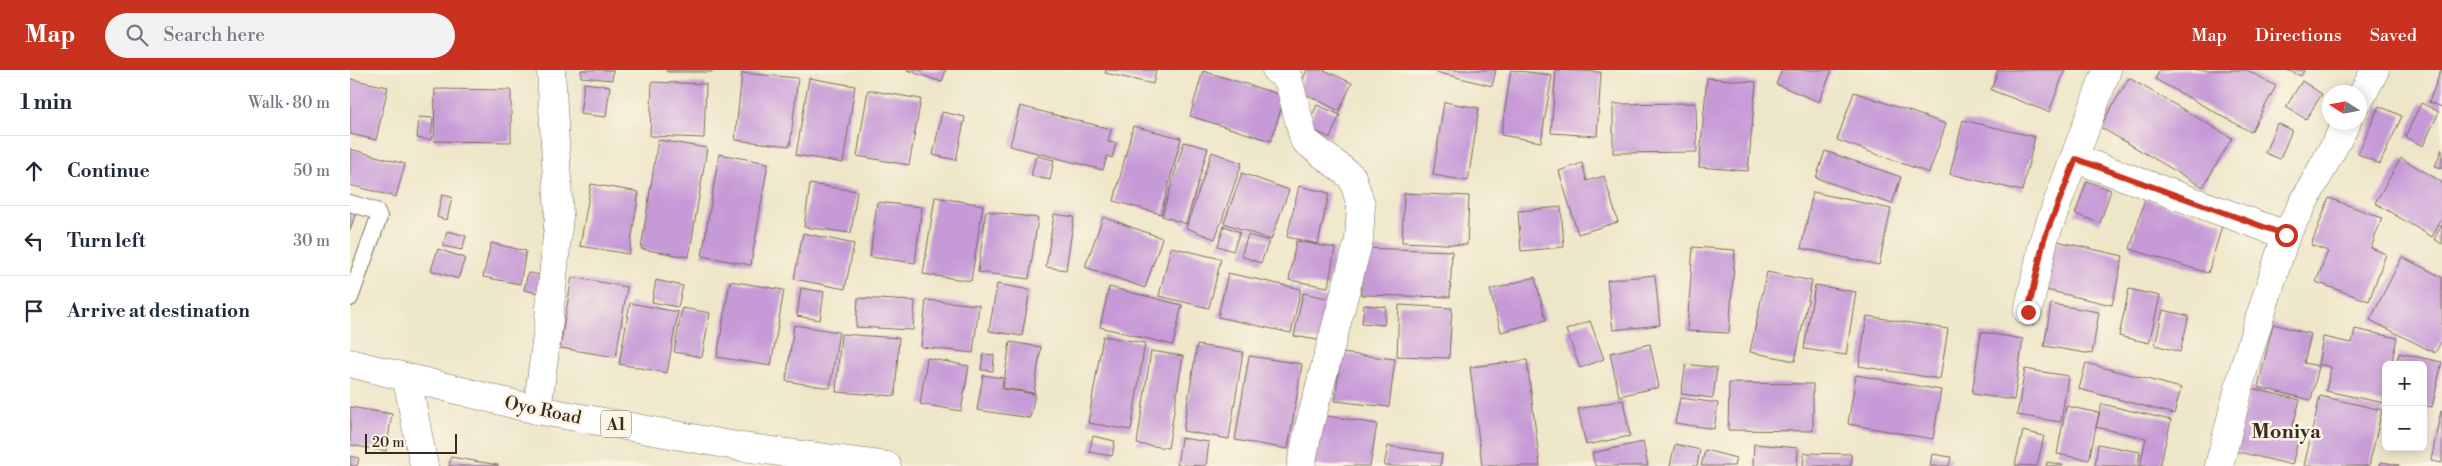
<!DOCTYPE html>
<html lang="en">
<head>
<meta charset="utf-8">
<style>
	:root { --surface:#fff; --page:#f2f2f3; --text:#1f2937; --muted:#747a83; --line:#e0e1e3; --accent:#c8321e }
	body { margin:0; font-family:"Libre Bodoni",serif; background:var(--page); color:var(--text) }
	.controls { position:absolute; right:15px; bottom:15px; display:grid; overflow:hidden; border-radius:8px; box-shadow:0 2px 12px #0003 }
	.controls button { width:45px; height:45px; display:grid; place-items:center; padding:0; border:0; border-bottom:1px solid var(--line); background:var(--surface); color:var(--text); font:25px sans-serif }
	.compass { position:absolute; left:1972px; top:15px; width:45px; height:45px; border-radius:50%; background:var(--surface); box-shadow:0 2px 12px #0003; rotate:281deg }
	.scale { position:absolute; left:15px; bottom:12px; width:92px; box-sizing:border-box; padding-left:5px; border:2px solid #3b2a1e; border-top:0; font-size:14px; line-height:18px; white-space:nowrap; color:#3b2a1e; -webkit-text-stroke:4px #fcf5e5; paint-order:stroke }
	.stop { position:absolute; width:15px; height:15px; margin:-11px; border:4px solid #c8321e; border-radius:50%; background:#fff }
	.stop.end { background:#c8321e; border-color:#fff; box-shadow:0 1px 5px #0008 }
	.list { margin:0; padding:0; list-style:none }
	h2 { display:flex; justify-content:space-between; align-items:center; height:65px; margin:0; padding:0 20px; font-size:21px }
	h2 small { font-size:16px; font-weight:400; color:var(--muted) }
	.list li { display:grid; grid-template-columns:32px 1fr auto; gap:15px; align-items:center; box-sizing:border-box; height:70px; padding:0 20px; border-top:1px solid var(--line) }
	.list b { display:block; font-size:19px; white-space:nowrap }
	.list em { font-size:16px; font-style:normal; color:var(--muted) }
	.icon { flex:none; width:28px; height:28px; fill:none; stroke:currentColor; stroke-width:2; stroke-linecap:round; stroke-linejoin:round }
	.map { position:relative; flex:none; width:2092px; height:396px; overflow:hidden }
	header { display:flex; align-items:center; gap:30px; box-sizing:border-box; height:70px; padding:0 25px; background:var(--accent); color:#fff }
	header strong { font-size:24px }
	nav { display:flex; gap:28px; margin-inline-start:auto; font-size:18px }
	.search { width:350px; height:45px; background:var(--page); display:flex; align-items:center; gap:12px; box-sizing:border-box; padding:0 18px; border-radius:28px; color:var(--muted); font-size:19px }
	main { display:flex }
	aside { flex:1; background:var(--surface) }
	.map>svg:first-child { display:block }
</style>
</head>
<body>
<header>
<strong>Map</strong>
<div class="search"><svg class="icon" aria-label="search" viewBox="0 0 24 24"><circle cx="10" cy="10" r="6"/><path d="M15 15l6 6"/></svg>Search here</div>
<nav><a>Map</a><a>Directions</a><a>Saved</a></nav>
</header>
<main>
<aside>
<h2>1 min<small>Walk · 80 m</small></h2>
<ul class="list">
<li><svg class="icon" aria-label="ahead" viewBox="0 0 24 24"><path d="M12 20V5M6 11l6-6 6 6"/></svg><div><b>Continue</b></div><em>50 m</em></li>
<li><svg class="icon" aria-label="left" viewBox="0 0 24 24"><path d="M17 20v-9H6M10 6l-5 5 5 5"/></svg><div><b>Turn left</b></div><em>30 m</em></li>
<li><svg class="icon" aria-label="arrive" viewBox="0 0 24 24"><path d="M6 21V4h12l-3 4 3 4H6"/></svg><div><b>Arrive at destination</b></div></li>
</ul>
</aside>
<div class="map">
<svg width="2092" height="396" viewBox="0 0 2092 396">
	<rect width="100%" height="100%" fill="#fcf5e5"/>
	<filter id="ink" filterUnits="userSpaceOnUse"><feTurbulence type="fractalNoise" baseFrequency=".02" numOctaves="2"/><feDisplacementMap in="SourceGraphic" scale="10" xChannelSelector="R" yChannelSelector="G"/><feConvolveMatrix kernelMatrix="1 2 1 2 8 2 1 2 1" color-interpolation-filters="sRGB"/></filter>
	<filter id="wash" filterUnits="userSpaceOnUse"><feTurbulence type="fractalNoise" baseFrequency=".0096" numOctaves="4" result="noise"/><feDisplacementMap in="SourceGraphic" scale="20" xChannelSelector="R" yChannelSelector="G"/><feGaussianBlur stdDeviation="1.12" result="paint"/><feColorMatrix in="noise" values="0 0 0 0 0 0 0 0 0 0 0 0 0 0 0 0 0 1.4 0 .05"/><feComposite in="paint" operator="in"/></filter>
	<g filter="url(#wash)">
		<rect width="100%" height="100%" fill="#ede6c8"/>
		<g id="blocks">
			<path fill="#c699d7" d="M231,0H263L262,10L231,7Z
				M317,0H362V2H317Z
				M556,0H596L592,12Z
				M756,0H806L803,14L755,3Z
				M957,0H974L1002,13L989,41L948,20Z
				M1078,0H1146L1142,16Z
				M1161,0L1202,5L1191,72L1151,65Z
				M1206,0L1251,2L1247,66L1201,63Z
				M1432,0H1482L1469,32L1426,14Z
				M1648,0H1715L1699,42L1641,20Z
				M1810,0H1897L1926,16L1901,62L1805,9Z
				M1937,0H1954L1951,6Z
				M2091,0H2092V37L2079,32Z
				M853,1L935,26L921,71L840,46Z
				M392,3L448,8L440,76L385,70Z
				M459,8L505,16L493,93L446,85Z
				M1357,8L1406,12L1398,101L1349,97Z
				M1779,8L1882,68L1853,117L1750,57Z
				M0,9L38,17L26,70L0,64Z
				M1952,11L1972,24L1956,49L1936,37Z
				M302,12L356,14L354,68L300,66Z
				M234,13L260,16L256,47L230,44Z
				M85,19L161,20V72L84,71Z
				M518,20L571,29L559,95L507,86Z
				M1504,22L1596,54L1579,103L1487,70Z
				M1094,32L1129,38L1118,111L1083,105Z
				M1346,33L1347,82L1263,83V34Z
				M2071,33L2089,42L2073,76L2055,67Z
				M967,35L990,45L980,68L957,57Z
				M670,36L761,59L758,72L766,73L762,88L757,86L753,100L660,76Z
				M2029,36L2052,46L2030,94L2008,84Z
				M592,42L615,47L606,90L583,85Z
				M69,47L83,48L81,70L67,68Z
				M1613,50L1685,67L1672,121L1600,104Z
				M1927,53L1942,60L1930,89L1915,83Z
				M783,56L831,68L811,144L764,131Z
				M308,70L357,78L339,187L291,179Z
				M834,72L858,78L836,154L812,146Z
				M0,79L55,94L46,127L0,115Z
				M2092,79V98L2085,96Z
				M1475,81L1551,107L1542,134L1466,108Z
				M862,82L892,93L865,169L836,158Z
				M369,84L418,93L401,195L352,186Z
				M686,86L704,90L700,110L681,106Z
				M2051,88L2092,112V149L2082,167L2025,133Z
				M1232,93L1237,111L1254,106L1268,152L1228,164L1209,101Z
				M892,103L939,120L921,170L874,153Z
				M1737,111L1761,120L1750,153L1725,144Z
				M241,114L289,122L279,184L230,176Z
				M460,114L507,121L501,163L454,157Z
				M949,116L979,123L968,174L937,167Z
				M1463,122L1541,139L1529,195L1451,178Z
				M1054,123L1119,126L1117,175L1052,172Z
				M92,125L102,127L97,150L87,147Z
				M585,127L633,135L621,211L573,204Z
				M1979,128L2032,148L2021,178L2036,184L2019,231L1966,212L1978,181L1961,175Z
				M1795,129L1873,153L1858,203L1780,179Z
				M527,132L572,137L565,193L520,187Z
				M1211,137L1214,177L1171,181L1168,141Z
				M0,141L6,143L0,160Z
				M636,141L688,148L679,209L628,202Z
				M704,144L724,147L716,200L696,197Z
				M753,147L812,168L795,218L735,197Z
				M2092,155V174L2084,169Z
				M874,156L890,162L883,181L868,176Z
				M97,161L116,166L112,180L93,176Z
				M453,163L504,174L495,219L444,209Z
				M898,165L919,171L911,193L891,186Z
				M1702,170L1773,186L1762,235L1691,219Z
				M946,171L985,178L978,217L939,210Z
				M141,173L176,181L170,214L133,207Z
				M821,177L871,189L859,238L809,226Z
				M1343,177L1385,180L1379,263L1337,261Z
				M1012,178L1102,181L1100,227L1011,225Z
				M88,179L115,188L108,209L81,200Z
				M2052,187L2092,207V270L2085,283L2020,250Z
				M1417,202L1462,211L1445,291L1400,282Z
				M178,203L192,205L188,223L174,220Z
				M878,203L951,219L941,263L868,247Z
				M1305,205L1310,255L1263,260L1257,210Z
				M222,207L277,217L266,287L210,278Z
				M1185,207L1196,250L1151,262L1140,220Z
				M306,210L333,216L328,237L302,232Z
				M380,211L434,220L421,296L367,287Z
				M647,214L680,220L672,266L639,261Z
				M1465,215L1506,222L1496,285L1454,279Z
				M759,217L832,235L823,275L750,257Z
				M451,218L474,222L470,250L447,246Z
				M1779,219L1810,226L1799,273L1769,266Z
				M953,223L981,229L973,271L944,266Z
				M508,228L565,231L563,260L506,257Z
				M576,230L629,235L623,283L571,277Z
				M280,233L328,242L317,303L269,294Z
				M1701,234L1749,242L1742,284L1694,276Z
				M1014,235L1036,237L1034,255L1012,253Z
				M1049,235L1102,238L1099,288L1047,286Z
				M332,238L360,243L352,287L324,282Z
				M1813,240L1839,246L1830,282L1805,275Z
				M1517,246L1598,259L1590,309L1509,296Z
				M1240,251L1254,289L1230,298L1216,260Z
				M1923,254L1961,264L1954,293L1969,296L1961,330L1908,317Z
				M444,255L489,262L480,318L436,311Z
				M2005,259L2047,268L2041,295H2036L2034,333L1976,321L1981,297L1968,294L1973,267L2002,273Z
				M1631,262L1673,269L1664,330L1622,324Z
				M491,264L549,268L545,326L486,322Z
				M753,266L795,273L781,360L738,353Z
				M660,272L691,277L684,323L653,318Z
				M1300,274L1309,317L1269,326L1260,283Z
				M847,275L893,282L879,369L833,361Z
				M801,281L833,286L818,378L787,374Z
				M991,283L1045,289L1039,337L985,331Z
				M2049,283L2092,292L2082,337L2073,335V295H2046Z
				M633,284L644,285L643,301L631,300Z
				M899,286L952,294L938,379L885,370Z
				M577,288L619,296L611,341L570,334Z
				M1177,290L1190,396H1132L1120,297Z
				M1736,293L1831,318L1824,344L1729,319Z
				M1336,294L1367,298L1363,328L1331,324Z
				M1675,299L1718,306L1711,352L1667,345Z
				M633,305L653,308L652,319L685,324L680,348L627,340Z
				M1506,305L1591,320L1583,369L1498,354Z
				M1379,313L1463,314V361L1378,360Z
				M1901,318L1950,330L1941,362L1950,364L1942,395L1885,381Z
				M1970,326L2032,340L2019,396H1954Z
				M1330,328L1368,333L1364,359L1325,353Z
				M1273,330L1280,366L1236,375L1228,339Z
				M1752,334L1821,350L1810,396H1790L1796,368L1746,357Z
				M1716,336L1749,343L1739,390L1707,384Z
				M0,337L42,344L36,381L0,375Z
				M2091,341L2092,342V393L2081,391Z
				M966,344L1027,354L1020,396H958Z
				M1673,361L1694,366L1687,396L1665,395Z
				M743,366L765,371L762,386L739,382Z
				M831,368L859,372L856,396L827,395Z
				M1293,372L1298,396H1245L1242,383Z
				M1325,374L1350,380L1347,396H1320Z
				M1404,374L1448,378L1447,396H1403Z
				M1748,374L1790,382L1788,396H1745Z
				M1038,376L1092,384L1090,396H1034Z
				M1355,380L1386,388L1384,396H1351Z
				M1454,383L1501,384V396H1453Z
				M1582,384L1601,387L1599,396H1580Z
				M0,386L9,388L7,396H0Z
				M101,387L148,395V396H99Z
				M1697,392L1713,395V396H1696Z
				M2031,392L2049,395V396H2030Z"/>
		</g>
	</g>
	<g filter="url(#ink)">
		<use href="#blocks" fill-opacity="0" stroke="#796c5a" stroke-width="1"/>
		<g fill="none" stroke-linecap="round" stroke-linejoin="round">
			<g stroke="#796c5a" stroke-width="18">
				<path id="service" d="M0,133L26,141L29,147L0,228"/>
			</g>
			<g stroke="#796c5a" stroke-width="29">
				<path id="minor" d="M926,0L938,8L954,70L1002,107L1011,135L1009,170L959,357L951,396
					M1726,89L1936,165
					M1678,242L1694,169L1757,0
					M57,309L74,396
					M187,340L198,258L209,146L201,0"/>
			</g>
			<g stroke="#796c5a" stroke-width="29">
				<path id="tertiary" d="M2010,29L2025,0
					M1869,396L1895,294L1936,165L1997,52"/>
			</g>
			<g stroke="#796c5a" stroke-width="29">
				<path id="trunk" d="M0,293L187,340L392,377L537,396"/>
			</g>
			<use href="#service" stroke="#fff" stroke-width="16"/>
			<use href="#minor" stroke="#fff" stroke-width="28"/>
			<use href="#tertiary" stroke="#fff" stroke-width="28"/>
			<use href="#trunk" stroke="#fff" stroke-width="28"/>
		</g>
	</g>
	<g fill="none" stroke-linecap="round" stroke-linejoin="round" filter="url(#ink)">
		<path stroke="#c8321e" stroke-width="6" d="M1678,242L1694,169L1726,89L1936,165"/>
	</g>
	<g text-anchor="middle" stroke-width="5" stroke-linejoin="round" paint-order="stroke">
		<rect fill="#fcf5e5" stroke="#75675a" stroke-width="1" x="251" y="340.5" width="30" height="27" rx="4"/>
		<g font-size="16" font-weight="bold" fill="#3b2a1e">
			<text x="266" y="360">A1</text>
		</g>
		<g font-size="18" fill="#3b2a1e" stroke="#fcf5e5">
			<text transform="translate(193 340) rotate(12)" y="6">Oyo Road</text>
		</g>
		<g font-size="20" font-weight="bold" fill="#3b2a1e" stroke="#fcf5e5">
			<text x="1936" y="368">Moniya</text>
		</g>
	</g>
</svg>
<div class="controls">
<button>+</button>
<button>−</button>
</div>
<svg class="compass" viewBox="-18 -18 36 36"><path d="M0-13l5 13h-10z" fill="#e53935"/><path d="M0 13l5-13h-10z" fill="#747a83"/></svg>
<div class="scale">20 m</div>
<div class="stop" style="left:1936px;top:165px"></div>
<div class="stop end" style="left:1678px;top:242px"></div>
</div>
</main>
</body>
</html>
